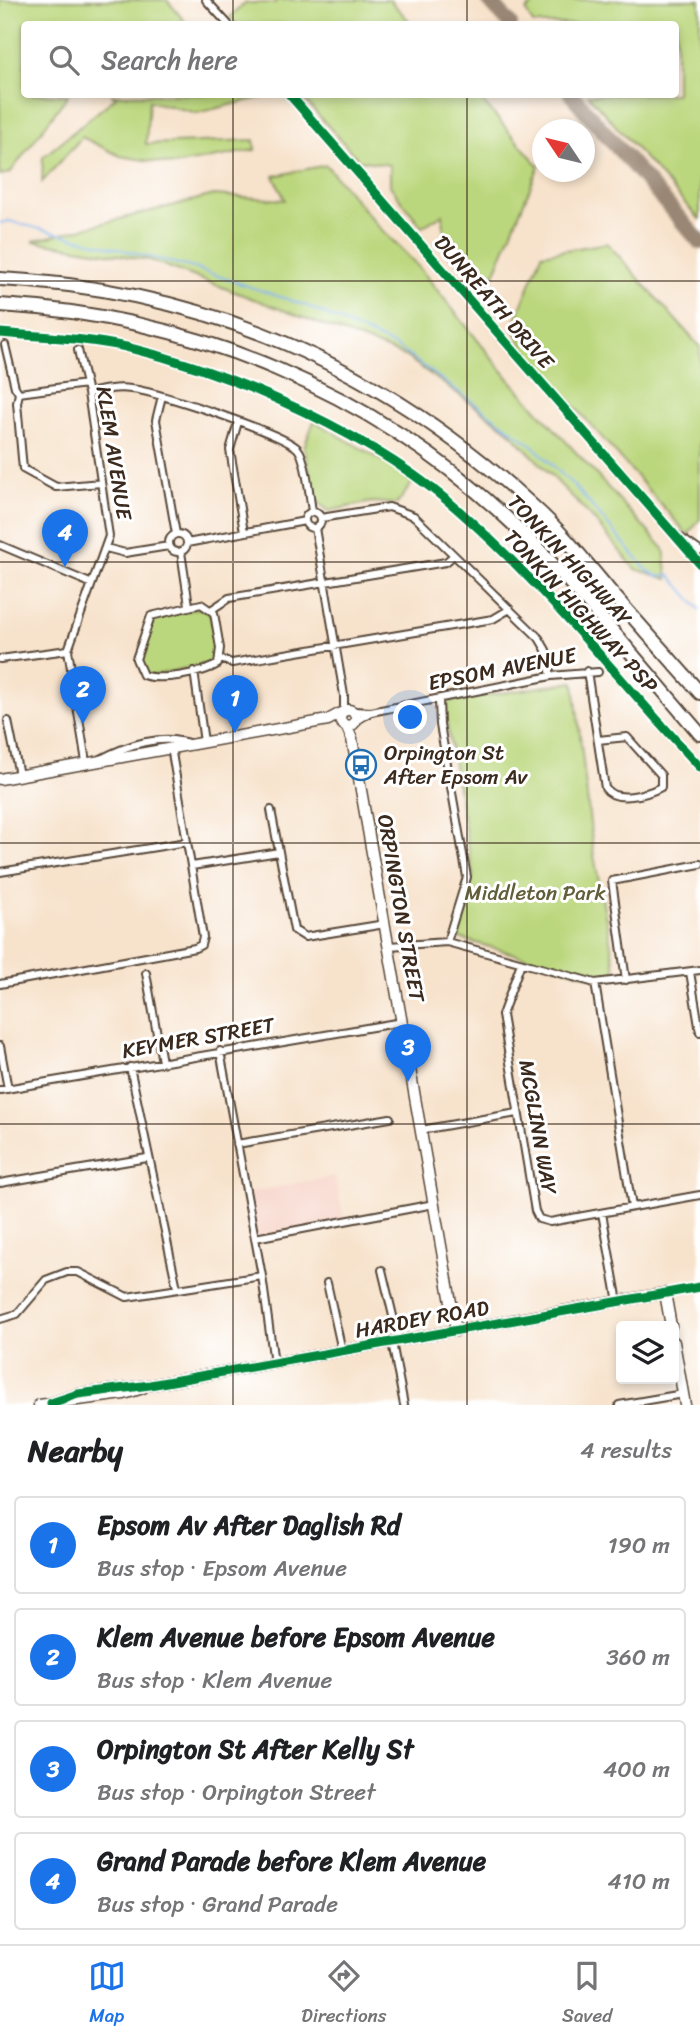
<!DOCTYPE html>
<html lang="en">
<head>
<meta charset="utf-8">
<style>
	:root { --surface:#fff; --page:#f2f2f2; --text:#202124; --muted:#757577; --line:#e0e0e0; --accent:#1a73e8 }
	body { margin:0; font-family:Sriracha,sans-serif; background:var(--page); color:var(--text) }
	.controls { position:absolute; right:21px; bottom:21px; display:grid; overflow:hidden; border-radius:7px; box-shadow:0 4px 10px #0003 }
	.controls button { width:63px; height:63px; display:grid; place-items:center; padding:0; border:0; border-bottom:2px solid var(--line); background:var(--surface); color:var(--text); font:35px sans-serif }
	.compass { position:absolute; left:532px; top:119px; width:63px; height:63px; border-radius:50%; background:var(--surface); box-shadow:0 4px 10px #0003; rotate:305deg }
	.you { position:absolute; left:411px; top:718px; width:24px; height:24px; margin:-18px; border:5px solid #fff; border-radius:50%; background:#1a73e8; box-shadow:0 0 0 10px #1a73e833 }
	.badge { display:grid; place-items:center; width:46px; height:46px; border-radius:50%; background:var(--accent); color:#fff; font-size:23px; font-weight:700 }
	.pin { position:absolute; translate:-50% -58px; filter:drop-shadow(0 2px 4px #0008) }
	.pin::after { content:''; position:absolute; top:37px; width:24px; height:21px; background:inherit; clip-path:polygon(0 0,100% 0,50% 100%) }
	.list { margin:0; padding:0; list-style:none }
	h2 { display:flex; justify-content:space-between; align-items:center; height:91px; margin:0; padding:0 28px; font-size:30px }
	h2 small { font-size:23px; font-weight:400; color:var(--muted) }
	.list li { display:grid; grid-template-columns:46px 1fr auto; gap:21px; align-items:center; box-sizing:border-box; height:98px; margin:0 14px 14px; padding:0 14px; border:2px solid var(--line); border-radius:7px }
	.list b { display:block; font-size:26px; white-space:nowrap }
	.list p { margin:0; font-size:23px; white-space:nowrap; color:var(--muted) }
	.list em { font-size:23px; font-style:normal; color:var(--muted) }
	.icon { flex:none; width:38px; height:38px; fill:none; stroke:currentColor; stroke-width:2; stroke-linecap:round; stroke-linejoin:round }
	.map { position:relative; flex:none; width:700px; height:1405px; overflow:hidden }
	.search { position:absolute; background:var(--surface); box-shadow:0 4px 10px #0003; left:21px; right:21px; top:21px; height:77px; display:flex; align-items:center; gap:18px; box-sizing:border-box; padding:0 24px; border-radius:7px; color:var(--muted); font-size:26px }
	.sheet { height:539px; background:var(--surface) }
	nav { display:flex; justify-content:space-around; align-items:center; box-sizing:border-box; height:98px; border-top:2px solid var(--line); background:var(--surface); font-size:19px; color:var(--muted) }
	nav a { display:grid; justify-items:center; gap:4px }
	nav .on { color:var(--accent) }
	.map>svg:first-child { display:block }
</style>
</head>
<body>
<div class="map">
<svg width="700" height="1405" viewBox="0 0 700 1405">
	<rect width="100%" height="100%" fill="#fff"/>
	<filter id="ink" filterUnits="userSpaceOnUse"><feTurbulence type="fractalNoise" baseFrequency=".0143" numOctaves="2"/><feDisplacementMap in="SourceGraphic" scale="14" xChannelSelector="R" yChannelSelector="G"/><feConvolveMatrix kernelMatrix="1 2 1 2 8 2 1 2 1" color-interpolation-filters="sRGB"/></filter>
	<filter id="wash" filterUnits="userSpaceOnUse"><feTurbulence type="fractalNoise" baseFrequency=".00686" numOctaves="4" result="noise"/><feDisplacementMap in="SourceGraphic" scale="28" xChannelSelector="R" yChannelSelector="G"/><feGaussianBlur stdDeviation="1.57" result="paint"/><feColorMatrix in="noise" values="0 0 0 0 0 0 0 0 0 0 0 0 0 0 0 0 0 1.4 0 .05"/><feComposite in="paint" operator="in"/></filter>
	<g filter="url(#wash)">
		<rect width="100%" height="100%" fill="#f7e2cb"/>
		<path fill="#f6d1c5" d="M335,1176L344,1221L255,1238L247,1193Z"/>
		<path fill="#bbd77d" stroke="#7b804e" stroke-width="2" d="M0,0H167L187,24H24V94L68,95L10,173L0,175Z
			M275,0H390L412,24H237L230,17L245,3H275Z
			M538,0H700V220L588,95L676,94V24H533L526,11Z
			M111,95L271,94L272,95L197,113L149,101L146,144L254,140L255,150L174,165L120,156L82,137L42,182L43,157L116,97Z
			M300,95H477L539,166L490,284L445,252L443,214L422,227L390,186V165L359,160Z
			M326,165L377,225L417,265L509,379L664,549L668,579L635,569L595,521L507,429L405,356L150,260L33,241L214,195L285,200L274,176Z
			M607,243L700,347V519L688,535L524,349L513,327L542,254Z
			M314,421L393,467L413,482L397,504L372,502L329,511L316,501L304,447Z
			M199,608L210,613L218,655L215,662L151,676L142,672L138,659L153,618Z
			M574,682L593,850L616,972L596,978L456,937L473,874L443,702Z"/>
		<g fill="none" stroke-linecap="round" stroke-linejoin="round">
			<path stroke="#7fafea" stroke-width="2" d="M0,223L9,221L194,268L307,306L397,347L532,445L579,491L645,568L657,576L670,575L700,610"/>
			<path stroke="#998674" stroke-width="16" d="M489,0L510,24
				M571,94L700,242"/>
		</g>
	</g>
	<g filter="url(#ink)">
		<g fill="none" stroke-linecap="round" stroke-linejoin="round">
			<g stroke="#574638" stroke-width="10">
				<path id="street" d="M206,0L228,24
					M289,94L700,564
					M5,345L15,387L19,393L86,384
					M78,350L88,393L109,536L68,650L86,762
					M19,393L17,403L23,469L56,487L101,483
					M88,393C102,390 116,387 131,389C153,390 285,434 298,449C306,458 310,498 312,512
					M162,396L156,420L176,534
					M238,422L230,450L244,532
					M305 520a8 8 0 1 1 16 0a8 8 0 1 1-16 0Z
					M321,518L389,507L414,516L539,638L546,650L551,676
					M315,528L344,695V711
					M169 543a9 9 0 1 1 18 0a9 9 0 1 1-18 0Z
					M677,535L700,551
					M187,543L305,521
					M0,545L90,583
					M106,548L125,553L169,546
					M181,552L189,605
					M201,604L214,613L220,648L218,664C202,674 160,681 143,675L136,659L151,616Z
					M211,610L229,598L446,562L454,555
					M0,659L68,650
					M220,659L232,663L493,619L510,609
					M194,671L204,742
					M587,671L605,788C615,803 646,795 661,787V775L627,737L598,740
					M439,700L440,725L467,877L447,942
					M354,711L371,712L551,676L598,672
					M8,721L19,775
					M356,721L369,713
					M101,759C127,745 162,733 191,744
					M271,810L294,930L305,937L385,924
					M192,866L279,852
					M0,872L187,842
					M389,946L447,942L595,983L700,970
					M521,963L502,1015L535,1211L539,1219L550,1222L700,1195
					M690,972L700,1032
					M146,973L162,1062
					M626,980L612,881L700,864
					M595,983L632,1207
					M0,984L195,948L201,945L203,937L171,747
					M0,1046L8,1089
					M220,1051L262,1276L274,1363
					M130,1067L177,1288
					M0,1090L402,1022
					M421,1130L517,1113
					M237,1144L390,1118
					M0,1183L147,1158
					M602,1213L618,1302
					M255,1238L434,1204
					M382,1270L399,1341
					M327,1283L342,1351
					M665,1293L700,1287
					M0,1319L17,1314L46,1280L67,1272H78L127,1297L262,1276
					M392,1342L404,1405
					M619,1405L683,1394"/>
			</g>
			<g stroke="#574638" stroke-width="13">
				<path id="secondary" d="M340 718a8 8 0 1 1 16 0a8 8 0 1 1-16 0Z
					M346,725L352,739L456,1331
					M0,779L328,720L341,713
					M674,1342L685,1405
					M51,1403L78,1394L150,1385L665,1293L671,1326
					M39,1405L124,1394L143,1388"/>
			</g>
			<g stroke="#574638" stroke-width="16">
				<path id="highway" d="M0,279C206,289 383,367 534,507C562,532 585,561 609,590C639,624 670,659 700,693
					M0,305C192,316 374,391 514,525C581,589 639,664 700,734"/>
			</g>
			<use href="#street" stroke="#fff" stroke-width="6"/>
			<use href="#secondary" stroke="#fff" stroke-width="10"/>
			<use href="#highway" stroke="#fff" stroke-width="12"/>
			<g stroke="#fff" stroke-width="13">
				<path id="cycleway" d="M289,94L700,564
					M0,333C42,337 85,338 126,347C238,374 380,438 465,516C551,593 622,683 700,767
					M51,1403L78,1394L150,1385L700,1287"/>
			</g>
			<use href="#cycleway" stroke="#00873e" stroke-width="9"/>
		</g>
	</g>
	<path fill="none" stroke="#3b2a1e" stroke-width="2" stroke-opacity="0.55" d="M233,0V24M467,0V24M233,94V1405M467,94V1405M0,281H700M0,562H700M0,843H700M0,1124H700"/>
	<defs>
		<g id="bus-ring" transform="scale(1.575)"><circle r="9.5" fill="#fff" stroke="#1f6fb2" stroke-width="1.5"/><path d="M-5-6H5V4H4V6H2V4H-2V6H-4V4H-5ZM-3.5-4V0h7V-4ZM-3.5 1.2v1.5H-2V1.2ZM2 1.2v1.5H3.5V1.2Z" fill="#1f6fb2"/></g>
	</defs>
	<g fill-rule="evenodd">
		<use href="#bus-ring" x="361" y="765"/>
	</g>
	<g text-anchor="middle" stroke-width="6" stroke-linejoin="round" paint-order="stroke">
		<g font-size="21" fill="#3b2a1e" stroke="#fff">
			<text transform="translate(494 302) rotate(49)" y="7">DUNREATH DRIVE</text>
			<text transform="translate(114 453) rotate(81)" y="7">KLEM AVENUE</text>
			<text transform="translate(570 560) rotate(47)" y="7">TONKIN HIGHWAY</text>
			<text transform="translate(581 611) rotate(47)" y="7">TONKIN HIGHWAY PSP</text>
			<text transform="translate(502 669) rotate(-11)" y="7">EPSOM AVENUE</text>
			<text transform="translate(401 908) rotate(80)" y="7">ORPINGTON STREET</text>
			<text transform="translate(198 1038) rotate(-10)" y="7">KEYMER STREET</text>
			<text transform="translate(538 1127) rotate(80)" y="7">MCGLINN WAY</text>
			<text transform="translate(422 1319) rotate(-10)" y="7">HARDEY ROAD</text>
		</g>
		<g font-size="21" fill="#3b2a1e" stroke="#fff" text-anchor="start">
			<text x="384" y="760">Orpington St<tspan x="384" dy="24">After Epsom Av</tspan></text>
		</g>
		<g font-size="21" fill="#615e3a" stroke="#fff">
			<text x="535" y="900">Middleton Park</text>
		</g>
	</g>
</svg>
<div class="controls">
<button><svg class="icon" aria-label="layers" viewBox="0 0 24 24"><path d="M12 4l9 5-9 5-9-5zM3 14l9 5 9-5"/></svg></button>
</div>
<svg class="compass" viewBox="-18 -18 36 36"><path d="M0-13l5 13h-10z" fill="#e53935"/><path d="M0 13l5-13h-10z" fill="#757577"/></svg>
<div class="you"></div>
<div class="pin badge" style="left:235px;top:733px">1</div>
<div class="pin badge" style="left:83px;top:724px">2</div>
<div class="pin badge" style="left:408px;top:1082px">3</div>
<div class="pin badge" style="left:65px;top:567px">4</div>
<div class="search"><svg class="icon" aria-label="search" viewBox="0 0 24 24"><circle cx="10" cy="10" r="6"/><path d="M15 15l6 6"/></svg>Search here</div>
</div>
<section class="sheet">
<h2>Nearby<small>4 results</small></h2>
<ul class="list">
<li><span class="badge">1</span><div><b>Epsom Av After Daglish Rd</b><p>Bus stop · Epsom Avenue</p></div><em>190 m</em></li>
<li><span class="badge">2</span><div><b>Klem Avenue before Epsom Avenue</b><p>Bus stop · Klem Avenue</p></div><em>360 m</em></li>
<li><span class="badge">3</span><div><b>Orpington St After Kelly St</b><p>Bus stop · Orpington Street</p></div><em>400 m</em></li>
<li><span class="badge">4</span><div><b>Grand Parade before Klem Avenue</b><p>Bus stop · Grand Parade</p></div><em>410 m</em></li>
</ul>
</section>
<nav>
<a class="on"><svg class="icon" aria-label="map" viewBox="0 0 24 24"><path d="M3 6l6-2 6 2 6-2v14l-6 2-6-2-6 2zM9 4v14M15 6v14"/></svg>Map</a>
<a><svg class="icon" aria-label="directions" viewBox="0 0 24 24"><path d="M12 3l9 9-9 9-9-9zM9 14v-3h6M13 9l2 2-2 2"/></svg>Directions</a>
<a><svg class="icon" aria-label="saved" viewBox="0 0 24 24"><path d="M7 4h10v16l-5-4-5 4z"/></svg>Saved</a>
</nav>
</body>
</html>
